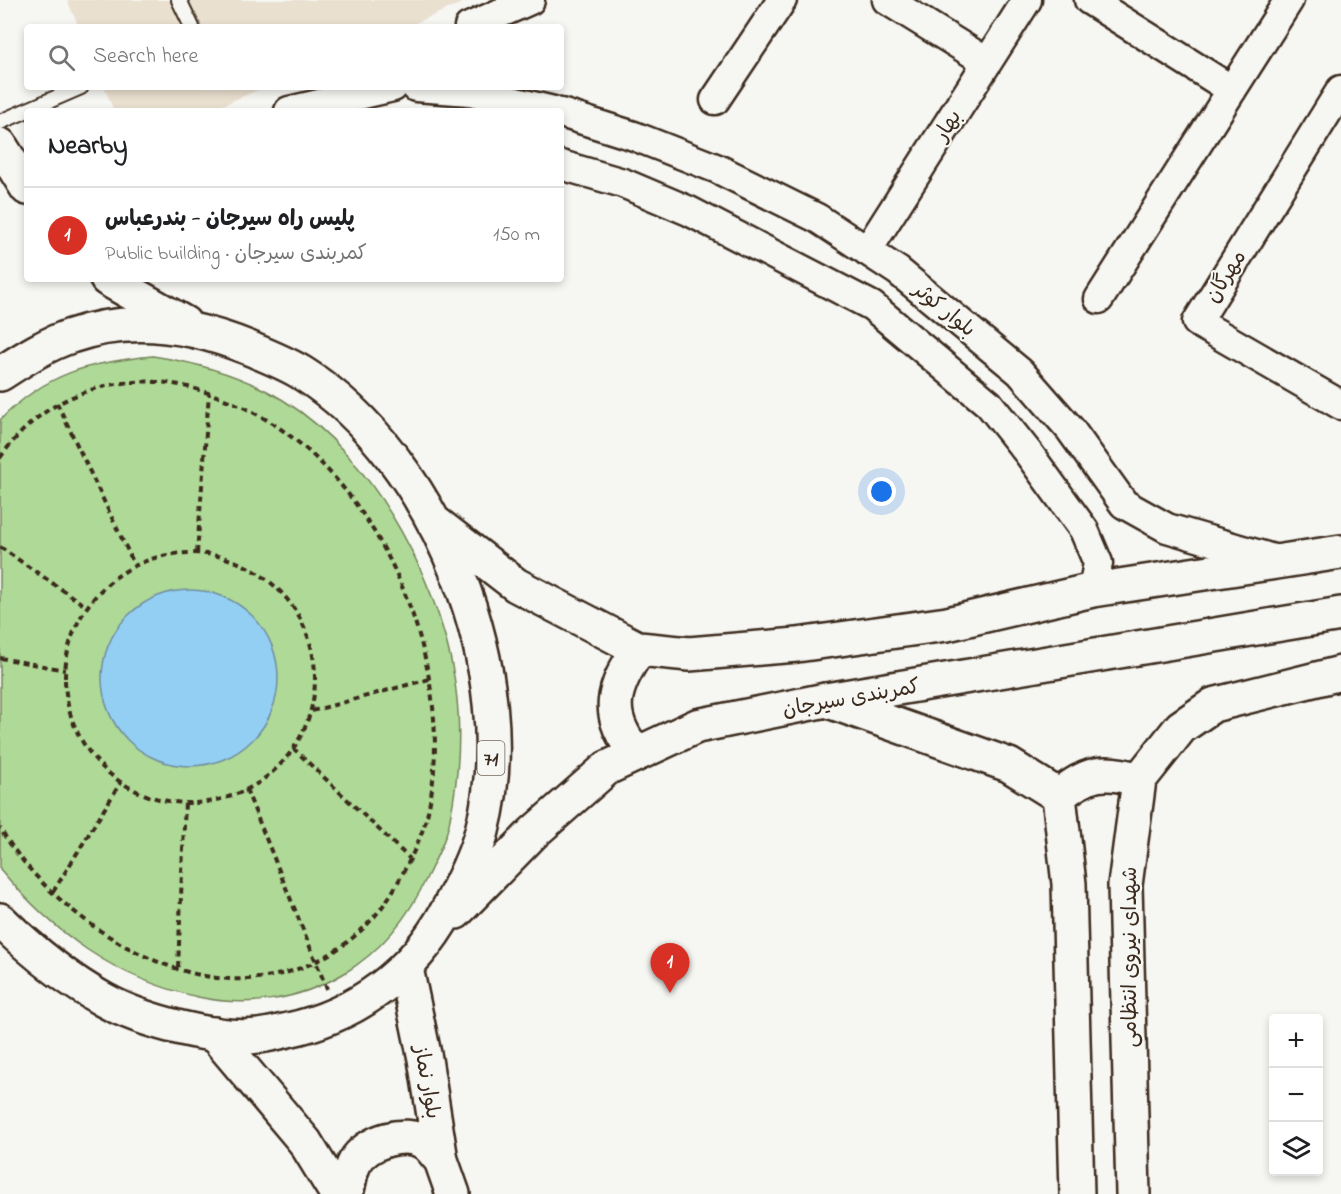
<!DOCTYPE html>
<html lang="en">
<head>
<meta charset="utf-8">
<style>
	:root { --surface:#fff; --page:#f2f2f2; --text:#202124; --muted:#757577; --line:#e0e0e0; --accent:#d93025 }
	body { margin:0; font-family:"Indie Flower","Playpen Sans Arabic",sans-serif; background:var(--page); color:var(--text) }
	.controls { position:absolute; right:18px; bottom:18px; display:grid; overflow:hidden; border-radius:6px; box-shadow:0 3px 9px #0003 }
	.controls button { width:54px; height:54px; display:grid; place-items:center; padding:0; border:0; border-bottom:2px solid var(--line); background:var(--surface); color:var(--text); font:30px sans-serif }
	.you { position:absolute; left:882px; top:492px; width:21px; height:21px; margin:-15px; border:4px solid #fff; border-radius:50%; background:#1a73e8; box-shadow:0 0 0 9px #1a73e833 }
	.badge { display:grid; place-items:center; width:39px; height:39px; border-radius:50%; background:var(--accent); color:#fff; font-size:20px; font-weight:700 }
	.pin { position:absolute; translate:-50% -50px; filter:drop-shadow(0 2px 3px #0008) }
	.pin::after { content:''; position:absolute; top:32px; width:21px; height:18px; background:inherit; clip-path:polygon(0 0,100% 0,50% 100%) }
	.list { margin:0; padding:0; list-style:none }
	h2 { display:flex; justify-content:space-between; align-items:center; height:78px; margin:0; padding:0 24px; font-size:26px }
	h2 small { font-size:20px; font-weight:400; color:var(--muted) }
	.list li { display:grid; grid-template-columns:39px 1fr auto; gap:18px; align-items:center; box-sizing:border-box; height:96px; padding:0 24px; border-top:2px solid var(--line) }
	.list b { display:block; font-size:22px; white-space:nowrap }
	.list p { margin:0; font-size:20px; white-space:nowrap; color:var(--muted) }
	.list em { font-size:20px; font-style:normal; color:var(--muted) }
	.icon { flex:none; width:33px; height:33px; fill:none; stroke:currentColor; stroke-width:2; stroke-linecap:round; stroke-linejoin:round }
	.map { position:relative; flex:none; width:1341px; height:1194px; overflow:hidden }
	.search { position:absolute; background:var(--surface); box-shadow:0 3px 9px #0003; left:24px; top:24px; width:540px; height:66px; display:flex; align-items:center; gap:15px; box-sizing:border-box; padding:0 21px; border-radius:6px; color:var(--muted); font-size:22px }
	.panel { position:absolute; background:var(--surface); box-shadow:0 3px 9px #0003; left:24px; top:108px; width:540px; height:174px; border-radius:6px }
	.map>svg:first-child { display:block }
</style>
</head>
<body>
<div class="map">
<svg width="1341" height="1194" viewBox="0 0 1341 1194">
	<rect width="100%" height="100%" fill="#f6f6f2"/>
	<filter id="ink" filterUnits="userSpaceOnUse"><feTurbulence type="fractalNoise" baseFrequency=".0167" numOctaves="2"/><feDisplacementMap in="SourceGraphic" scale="12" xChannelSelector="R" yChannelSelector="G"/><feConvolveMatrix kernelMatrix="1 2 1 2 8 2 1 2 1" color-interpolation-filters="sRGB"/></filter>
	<g filter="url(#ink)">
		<path fill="#eae0d0" d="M67,0H469L406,27H79Z
			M104,87H265L209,111H114Z"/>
		<path fill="#aed996" stroke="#74825a" stroke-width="1.5" d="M153,356C198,363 244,376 283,400C376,457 447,593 457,699C461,739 458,780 450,819C447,838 436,858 428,875C409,917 383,950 343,974C299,1000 248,1008 198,997C114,978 55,934 0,869V420C46,373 90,362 153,356Z"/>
		<path fill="#93cff3" stroke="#708d9e" stroke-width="1.5" d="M102 678a88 88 0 1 1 176 0a88 88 0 1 1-176 0Z"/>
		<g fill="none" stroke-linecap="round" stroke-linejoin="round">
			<g stroke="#3b2a1e" stroke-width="18">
				<path id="service" d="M179,0L192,27
					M0,122L81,87"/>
			</g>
			<g stroke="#3b2a1e" stroke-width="33">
				<path id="minor" d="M887,0L987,62
					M1089,0L1232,90
					M469,27L530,0
					M416,87L470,91L554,111
					M1341,90L1197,322L1341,405
					M715,100L782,0
					M289,111L393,87
					M561,113L634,136L718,169L817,218L898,271L1020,372L1070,429L1124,504L1167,528L1280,561
					M561,165L623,183L689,211L872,306L989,404L1029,454L1084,530L1098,563L1093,590
					M867,251L1027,0
					M1099,299L1289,0"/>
			</g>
			<g stroke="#3b2a1e" stroke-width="38">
				<path id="tertiary" d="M826,700L1009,765L1059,796L1069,884L1077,1194
					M1059,796C1087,772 1105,769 1139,780
					M1133,1194L1125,885L1139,780L1181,727L1213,705L1341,673"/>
			</g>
			<g stroke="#3b2a1e" stroke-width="38">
				<path id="primary" d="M406,968L425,1059L441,1160L453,1194
					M214,1034L305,1142L337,1194
					M346,1194C349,1184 350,1171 355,1162C366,1142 405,1129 425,1143C431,1147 436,1155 441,1160"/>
			</g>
			<g stroke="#3b2a1e" stroke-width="38">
				<path id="trunk" d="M0,145L27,188
					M107,279L184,323
					M0,374C22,360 46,344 71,336C131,315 193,325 249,348C267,356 286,363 302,373C438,458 523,676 482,831C475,858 460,887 447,911C413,973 357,1015 288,1030C279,1032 269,1035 259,1036C217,1041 142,1021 104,1000C66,979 31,950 0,920
					M437,524L516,585L639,649L689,654L797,645L947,624L1093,590L1341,552
					M636,753C604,715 612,688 639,649
					M456,912L533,833L607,768L697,726L826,700L1341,614"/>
			</g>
			<path stroke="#3b2a1e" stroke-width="4" stroke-dasharray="6 4.5" stroke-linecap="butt" d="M57,403L135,566
				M0,458C32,412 76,387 132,382C169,379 201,389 234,403C378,464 462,667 427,816C421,839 409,862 398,882C365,944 301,982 230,979C144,975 43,902 0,828
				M0,547L87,607
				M197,553L209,393
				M65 678a125 125 0 1 1 250 0a125 125 0 1 1-250 0Z
				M0,658L65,670
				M312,711L429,679
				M293,748L410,859
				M246,789L327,989
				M53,892L121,782
				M178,967L185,802"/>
			<use href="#service" stroke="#f6f6f2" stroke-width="14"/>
			<use href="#minor" stroke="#f6f6f2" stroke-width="28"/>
			<use href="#tertiary" stroke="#f6f6f2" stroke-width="33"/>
			<use href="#primary" stroke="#f6f6f2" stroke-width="33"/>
			<use href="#trunk" stroke="#f6f6f2" stroke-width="33"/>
		</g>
	</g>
	<g text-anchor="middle" stroke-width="4.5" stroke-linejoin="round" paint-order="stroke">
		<rect fill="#f6f6f2" stroke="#73675e" stroke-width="1.5" x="477.5" y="741" width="27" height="34" rx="4.5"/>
		<g font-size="20" font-weight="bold" fill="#3b2a1e">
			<text x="491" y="765">71</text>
		</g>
		<g font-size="21" fill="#3b2a1e" stroke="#f6f6f2">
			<text transform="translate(947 125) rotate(-58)" y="7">بهار</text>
			<text transform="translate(1225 276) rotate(-58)" y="7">مهرگان</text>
			<text transform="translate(945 309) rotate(39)" y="7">بلوار کوثر</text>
			<text transform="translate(851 697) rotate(-10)" y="7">کمربندی سیرجان</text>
			<text transform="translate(1129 957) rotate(-90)" y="7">شهدای نیروی انتظامی</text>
			<text transform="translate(428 1082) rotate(80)" y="7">بلوار نماز</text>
		</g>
	</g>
</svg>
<div class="controls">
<button>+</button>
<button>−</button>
<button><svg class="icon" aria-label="layers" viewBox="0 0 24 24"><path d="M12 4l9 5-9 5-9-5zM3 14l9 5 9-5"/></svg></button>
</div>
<div class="you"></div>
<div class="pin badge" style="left:670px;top:993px">1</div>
<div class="search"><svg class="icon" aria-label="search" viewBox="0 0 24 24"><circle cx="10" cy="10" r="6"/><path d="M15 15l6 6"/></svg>Search here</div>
<section class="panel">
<h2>Nearby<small></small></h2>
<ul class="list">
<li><span class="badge">1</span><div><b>پلیس راه سیرجان - بندرعباس</b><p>Public building · کمربندی سیرجان</p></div><em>150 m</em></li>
</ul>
</section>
</div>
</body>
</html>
